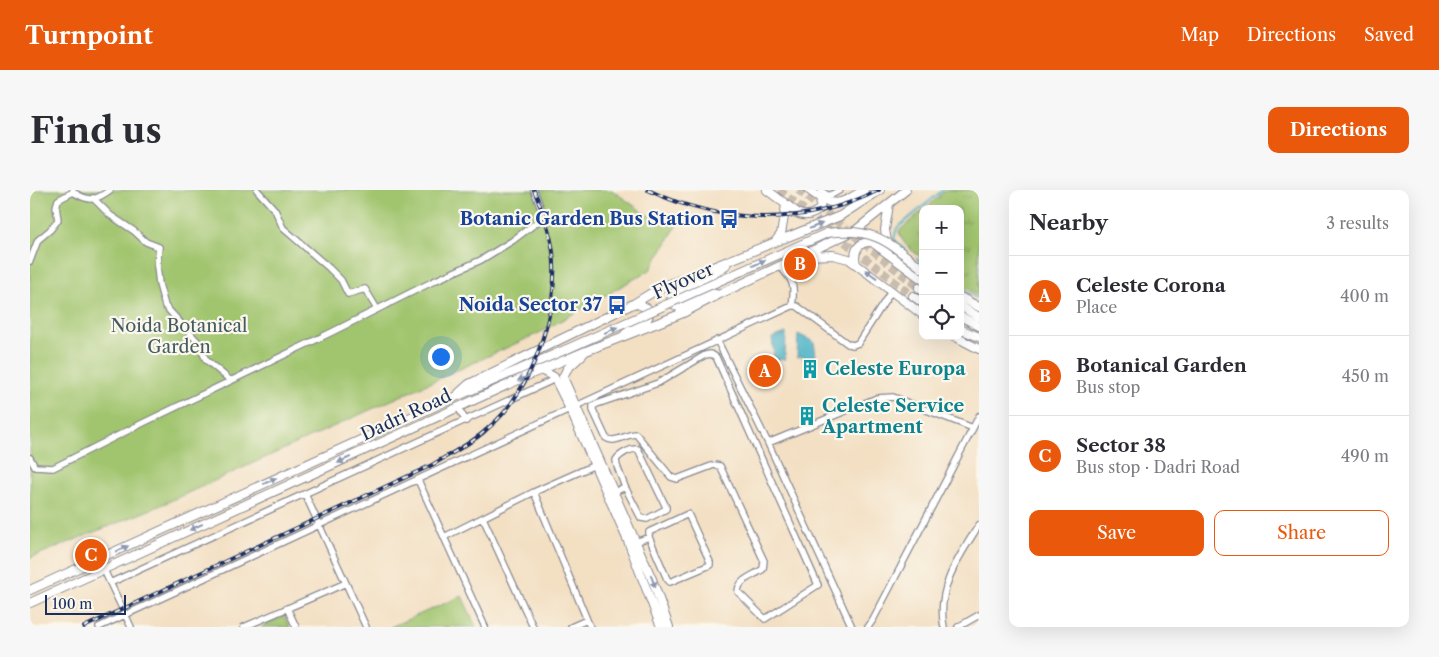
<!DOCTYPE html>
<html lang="en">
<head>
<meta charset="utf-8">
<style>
	:root { --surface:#fff; --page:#f7f7f7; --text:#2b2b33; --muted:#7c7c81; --line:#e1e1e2; --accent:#ea580c }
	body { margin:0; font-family:"Libre Caslon Text",serif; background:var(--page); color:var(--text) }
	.controls { position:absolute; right:15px; top:15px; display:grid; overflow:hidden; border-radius:10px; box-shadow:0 5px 20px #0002 }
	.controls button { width:45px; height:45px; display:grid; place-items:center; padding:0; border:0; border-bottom:1px solid var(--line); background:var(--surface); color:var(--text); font:25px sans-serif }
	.scale { position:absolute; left:15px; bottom:12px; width:81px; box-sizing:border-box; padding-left:5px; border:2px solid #1b2f5e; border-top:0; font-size:14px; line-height:18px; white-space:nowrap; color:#1b2f5e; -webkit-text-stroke:4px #fbf7ec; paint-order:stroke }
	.you { position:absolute; left:410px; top:166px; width:18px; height:18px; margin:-12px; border:4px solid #fff; border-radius:50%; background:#1a73e8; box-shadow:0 0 0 8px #1a73e833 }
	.badge { display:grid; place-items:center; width:32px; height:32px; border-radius:50%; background:var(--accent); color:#fff; font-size:16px; font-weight:700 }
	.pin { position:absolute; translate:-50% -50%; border:2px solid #fff; box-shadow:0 1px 5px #0006 }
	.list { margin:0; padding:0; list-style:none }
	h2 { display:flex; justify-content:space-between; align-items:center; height:65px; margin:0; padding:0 20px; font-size:21px }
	h2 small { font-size:16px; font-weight:400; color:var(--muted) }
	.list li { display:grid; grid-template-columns:32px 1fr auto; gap:15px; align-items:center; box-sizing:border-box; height:80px; padding:0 20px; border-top:1px solid var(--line) }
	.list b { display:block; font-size:19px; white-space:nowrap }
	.list p { margin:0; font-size:16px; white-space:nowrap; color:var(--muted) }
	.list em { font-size:16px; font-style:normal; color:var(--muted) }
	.actions { display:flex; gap:10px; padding:15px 20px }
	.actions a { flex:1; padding:11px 0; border:1px solid var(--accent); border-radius:10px; text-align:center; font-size:18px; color:var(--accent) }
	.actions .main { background:var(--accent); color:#fff }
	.icon { flex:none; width:28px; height:28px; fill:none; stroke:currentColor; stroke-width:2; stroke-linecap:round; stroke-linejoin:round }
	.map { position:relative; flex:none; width:949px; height:437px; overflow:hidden; border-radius:10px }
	header { display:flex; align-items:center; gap:30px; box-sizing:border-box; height:70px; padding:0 25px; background:var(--accent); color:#fff }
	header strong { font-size:24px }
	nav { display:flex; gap:28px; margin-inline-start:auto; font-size:18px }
	.intro { display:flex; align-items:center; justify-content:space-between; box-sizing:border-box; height:120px; padding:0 30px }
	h1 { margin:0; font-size:35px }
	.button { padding:12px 22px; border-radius:10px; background:var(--accent); color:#fff; font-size:18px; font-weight:700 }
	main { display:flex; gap:30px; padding:0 30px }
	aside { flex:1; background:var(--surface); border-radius:10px; box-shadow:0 5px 20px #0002 }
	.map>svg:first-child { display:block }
</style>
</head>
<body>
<header>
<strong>Turnpoint</strong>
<nav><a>Map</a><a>Directions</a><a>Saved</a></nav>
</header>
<div class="intro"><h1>Find us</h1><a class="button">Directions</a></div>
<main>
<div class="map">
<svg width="949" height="437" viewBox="0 0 949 437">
	<defs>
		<pattern id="grass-tufts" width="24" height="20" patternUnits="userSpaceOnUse" patternTransform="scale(1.25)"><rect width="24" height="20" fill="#a1c56e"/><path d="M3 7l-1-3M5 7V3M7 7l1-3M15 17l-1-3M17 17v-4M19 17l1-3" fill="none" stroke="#82a05e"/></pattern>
	</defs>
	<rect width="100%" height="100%" fill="#fbf7ec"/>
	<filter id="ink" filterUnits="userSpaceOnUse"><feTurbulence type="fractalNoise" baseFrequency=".02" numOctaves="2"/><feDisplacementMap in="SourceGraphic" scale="10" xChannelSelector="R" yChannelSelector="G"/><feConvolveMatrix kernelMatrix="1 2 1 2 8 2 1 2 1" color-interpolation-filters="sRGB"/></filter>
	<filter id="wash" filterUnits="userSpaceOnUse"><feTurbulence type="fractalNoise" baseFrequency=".0096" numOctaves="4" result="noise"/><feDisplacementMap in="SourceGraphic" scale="20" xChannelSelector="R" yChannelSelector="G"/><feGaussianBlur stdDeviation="1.12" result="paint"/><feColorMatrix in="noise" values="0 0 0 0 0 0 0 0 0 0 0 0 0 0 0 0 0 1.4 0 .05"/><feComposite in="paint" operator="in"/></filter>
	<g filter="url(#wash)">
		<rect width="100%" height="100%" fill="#f3dfc2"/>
		<path fill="url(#grass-tufts)" stroke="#5e7a66" d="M916,0H949V106L930,94V19H895Z
			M893,20V69C882,60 872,55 869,41Z"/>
		<path fill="#a1c56e" stroke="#5e7a66" d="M0,0H582L617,25L647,35L620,80L509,143L129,316L0,368Z
			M432,406L446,437H360Z
			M254,426L260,437H231Z"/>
		<path fill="#46b0c4" stroke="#307091" d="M756,143L755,169L747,170L746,167H744L742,148Z
			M768,144L784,152L786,166L773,170V166L767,167Z"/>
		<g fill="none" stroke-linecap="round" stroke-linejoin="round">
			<path stroke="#46b0c4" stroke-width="2" d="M877,62L864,49L867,38L913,0
				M887,69L893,74
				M930,98L949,109"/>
		</g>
	</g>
	<g filter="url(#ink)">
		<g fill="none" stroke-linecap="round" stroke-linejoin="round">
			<path stroke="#c8bcae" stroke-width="8" stroke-dasharray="8 4" stroke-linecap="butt" d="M749,0L883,106
				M768,0L889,98"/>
			<g stroke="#878790" stroke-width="8">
				<path id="street" d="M43,0V2C59,12 65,11 80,0
					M227,0L245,20L253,38L299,78L311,90L318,104L335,99L347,119
					M791,0L797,5H801L810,0
					M63,8L80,25L104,41L116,52L129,57L127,76L129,94L135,116L168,152L176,170L200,190
					M0,71L8,50L20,40L28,30L26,17L28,10L43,2
					M749,76C764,90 765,96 762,116
					M687,150L738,253L822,437
					M681,164L686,167L788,395L735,429L708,402C708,389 724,386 733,379L734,371L690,276L684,275L647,289L641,287L606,244C596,244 585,254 576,248L563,220V216L567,214L628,193L675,165Z
					M428,217L436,231
					M943,238L949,226
					M738,253L847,208L863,207L943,238L843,430L838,437
					M0,268L5,277L23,278L113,233L302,142L404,91L451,70L482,51L514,27L504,0
					M388,290L455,437
					M504,302L560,437
					M584,302L595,297L587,276L586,270C590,264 601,258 608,259L636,317V319L617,329L611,328L595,297
					M275,304L336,437
					M658,324L680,372V375L640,392L637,389L619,347V342Z
					M453,328L503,437
					M414,347L504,302L567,274
					M606,352L619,347
					M74,380L101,437
					M80,393L525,189
					M257,418L266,437
					M69,437L762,116H767L818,154L823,155L828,153L862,100
					M214,437L316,393
					M541,437L557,430
					M914,437C906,398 929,367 949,335
					M928,437L949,425"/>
			</g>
			<g stroke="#878790" stroke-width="10">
				<path id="secondary" d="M737,0L769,24C777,27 784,24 790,19L791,9
					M779,0C804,19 809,15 834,0
					M745,52L751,44L756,15
					M858,57L855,40L859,14
					M777,66L803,65L819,69L893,125
					M826,74C823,61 828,51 842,52L893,90
					M889,98L893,101
					M685,104L680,103L650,118L643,114L641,110L644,103L677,87L696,75
					M883,106L893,113
					M930,107L949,117
					M930,116L949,127
					M930,126L949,136
					M930,139L949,147
					M595,144C604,136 625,133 617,118L605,113
					M924,146L949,159
					M553,164L537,179L533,187L622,389L639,437
					M511,180L524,187L540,219L598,351L631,437
					M429,203L439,194L605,113L628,99L810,26L850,0
					M0,400L423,208L537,159
					M0,413L499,185L556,161L653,123L688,105L826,40L876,0"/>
			</g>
			<use href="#street" stroke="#fff" stroke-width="5.5"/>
			<use href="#secondary" stroke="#fff" stroke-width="8"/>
			<g stroke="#1b2f5e" stroke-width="4">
				<path id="rail" d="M618,0C692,35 775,37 849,0
					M54,437L402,275C418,265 444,252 456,240C467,231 479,218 486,206C511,169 529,106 523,62C520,40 512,20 504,0"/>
			</g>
			<use href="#rail" stroke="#fbf7ec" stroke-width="2" stroke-dasharray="5.5" stroke-linecap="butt"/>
			<g stroke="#878790" stroke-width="10" stroke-linecap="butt">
				<path id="secondary-bridge" d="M537,159L797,43C844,37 858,52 893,79"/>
			</g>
			<use href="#secondary-bridge" stroke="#fff" stroke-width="8"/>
		</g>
		<defs><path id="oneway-solid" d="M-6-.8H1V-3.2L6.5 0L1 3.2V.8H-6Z" transform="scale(1.25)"/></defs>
		<g fill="#8d97ae">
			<use href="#oneway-solid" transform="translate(786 36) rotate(-22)"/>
			<use href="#oneway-solid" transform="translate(729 73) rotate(-24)"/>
			<use href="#oneway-solid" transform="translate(841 84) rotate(-144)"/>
			<use href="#oneway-solid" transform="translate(581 140) rotate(-24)"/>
			<use href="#oneway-solid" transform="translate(494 188) rotate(156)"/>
			<use href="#oneway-solid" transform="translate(314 270) rotate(155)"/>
			<use href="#oneway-solid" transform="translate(240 291) rotate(-25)"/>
			<use href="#oneway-solid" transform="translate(166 337) rotate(155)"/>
			<use href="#oneway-solid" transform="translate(92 359) rotate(-25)"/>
			<use href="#oneway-solid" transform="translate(623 391) rotate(69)"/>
		</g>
	</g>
	<defs>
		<g id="bus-bare" transform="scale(1.5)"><path d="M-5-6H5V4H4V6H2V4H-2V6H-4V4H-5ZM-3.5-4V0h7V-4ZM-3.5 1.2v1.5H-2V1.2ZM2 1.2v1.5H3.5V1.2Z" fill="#1a4fb4" stroke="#fbf7ec" stroke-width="2.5" paint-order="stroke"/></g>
		<g id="building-bare" transform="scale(1.5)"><path d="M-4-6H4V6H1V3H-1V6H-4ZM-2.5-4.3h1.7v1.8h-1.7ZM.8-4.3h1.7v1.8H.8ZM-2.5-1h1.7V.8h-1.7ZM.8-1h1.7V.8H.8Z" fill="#0f9aa8" stroke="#fbf7ec" stroke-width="2.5" paint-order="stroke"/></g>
	</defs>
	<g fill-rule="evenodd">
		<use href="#bus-bare" x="699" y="29"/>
		<use href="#bus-bare" x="587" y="115"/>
		<use href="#building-bare" x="780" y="179"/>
		<use href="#building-bare" x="777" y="226"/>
	</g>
	<g text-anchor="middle" stroke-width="4.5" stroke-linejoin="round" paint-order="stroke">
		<g font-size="18" font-weight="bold" fill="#164399" stroke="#fbf7ec" text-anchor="end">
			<text x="684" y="35">Botanic Garden Bus Station</text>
			<text x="572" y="121">Noida Sector 37</text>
		</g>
		<g font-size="18" fill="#1b2f5e" stroke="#fbf7ec">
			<text transform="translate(653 91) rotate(-24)" y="6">Flyover</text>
			<text transform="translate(376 225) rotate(-25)" y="6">Dadri Road</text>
		</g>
		<g font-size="18" fill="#435c63" stroke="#fbf7ec">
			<text x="149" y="142">Noida Botanical<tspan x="149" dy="21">Garden</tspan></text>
		</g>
		<g font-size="18" font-weight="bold" fill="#0d838f" stroke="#fbf7ec" text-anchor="start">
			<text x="795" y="185">Celeste Europa</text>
			<text x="792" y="222">Celeste Service<tspan x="792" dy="21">Apartment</tspan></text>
		</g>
	</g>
</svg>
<div class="controls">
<button>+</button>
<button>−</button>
<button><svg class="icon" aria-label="locate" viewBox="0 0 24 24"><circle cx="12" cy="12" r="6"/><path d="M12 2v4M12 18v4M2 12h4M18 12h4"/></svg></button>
</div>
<div class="scale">100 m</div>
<div class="you"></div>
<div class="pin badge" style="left:735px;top:181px">A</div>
<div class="pin badge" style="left:770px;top:74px">B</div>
<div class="pin badge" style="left:61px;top:365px">C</div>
</div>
<aside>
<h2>Nearby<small>3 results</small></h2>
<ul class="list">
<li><span class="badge">A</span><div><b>Celeste Corona</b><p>Place</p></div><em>400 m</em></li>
<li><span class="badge">B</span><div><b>Botanical Garden</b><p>Bus stop</p></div><em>450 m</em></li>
<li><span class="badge">C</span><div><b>Sector 38</b><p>Bus stop · Dadri Road</p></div><em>490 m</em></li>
</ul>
<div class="actions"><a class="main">Save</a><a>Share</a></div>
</aside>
</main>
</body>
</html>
